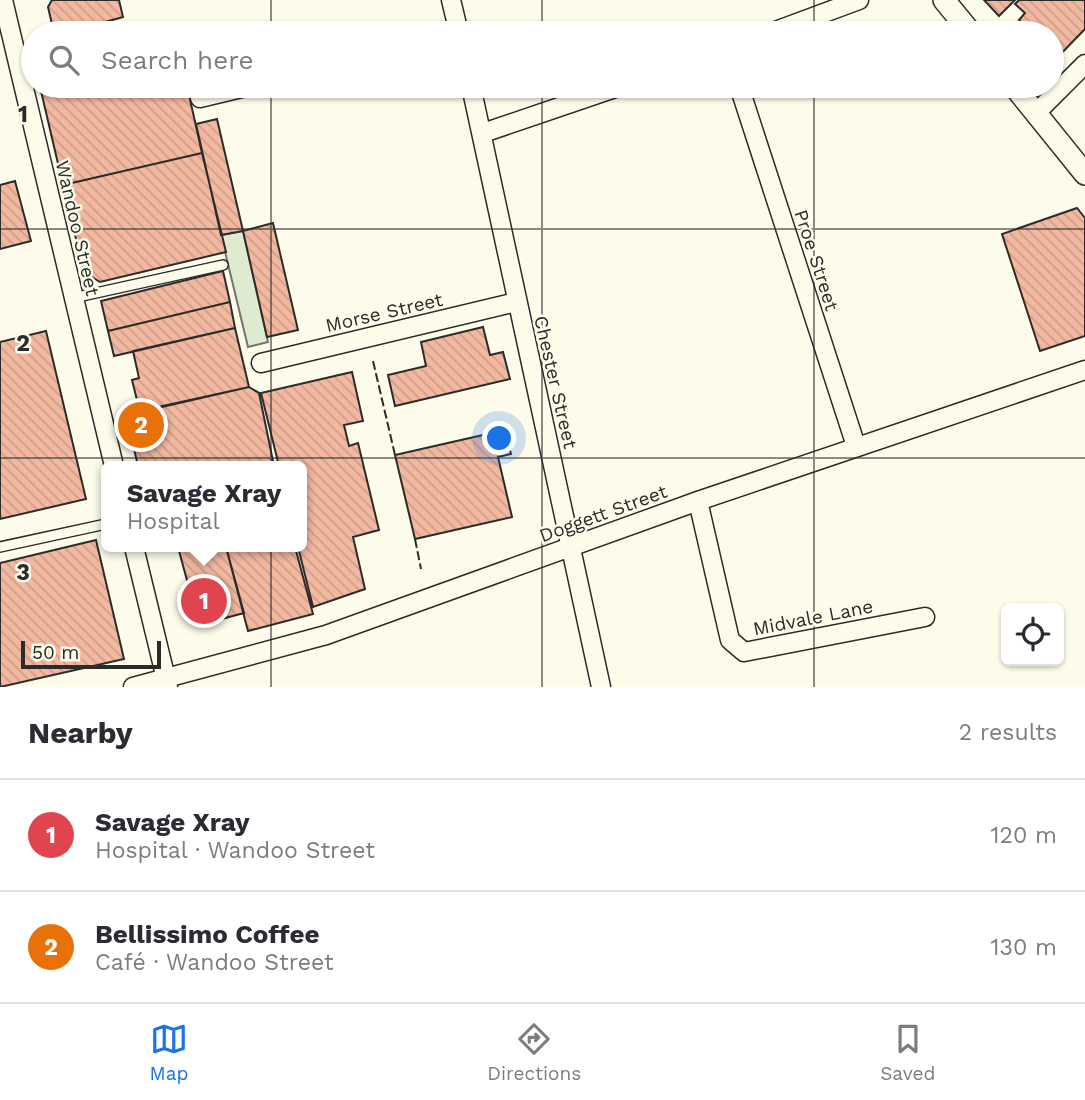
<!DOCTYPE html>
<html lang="en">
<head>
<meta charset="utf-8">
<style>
	:root { --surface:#fff; --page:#f7f7f7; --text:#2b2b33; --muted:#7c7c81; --line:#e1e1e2; --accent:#1a73e8 }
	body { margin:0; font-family:"Work Sans",sans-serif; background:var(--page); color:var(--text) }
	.controls { position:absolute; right:21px; bottom:21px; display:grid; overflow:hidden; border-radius:10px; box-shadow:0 2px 5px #0004 }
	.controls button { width:63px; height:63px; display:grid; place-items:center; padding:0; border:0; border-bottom:2px solid var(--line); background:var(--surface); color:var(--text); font:35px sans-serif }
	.scale { position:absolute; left:21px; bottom:18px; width:140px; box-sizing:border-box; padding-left:7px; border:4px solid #2b2b2b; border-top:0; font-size:19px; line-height:24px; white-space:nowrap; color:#2b2b2b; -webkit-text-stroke:5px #fdfbea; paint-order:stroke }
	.you { position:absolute; left:500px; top:439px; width:24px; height:24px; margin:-18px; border:5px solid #fff; border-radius:50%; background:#1a73e8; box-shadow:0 0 0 10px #1a73e833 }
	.badge { display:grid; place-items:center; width:46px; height:46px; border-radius:50%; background:var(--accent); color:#fff; font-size:23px; font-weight:700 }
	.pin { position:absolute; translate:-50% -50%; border:4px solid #fff; box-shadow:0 2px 7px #0006 }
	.popup { position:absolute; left:101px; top:461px; width:206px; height:91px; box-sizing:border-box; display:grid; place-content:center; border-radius:10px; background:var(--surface); filter:drop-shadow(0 2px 5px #0005); font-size:23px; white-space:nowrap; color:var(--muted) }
	.popup b { font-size:26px; color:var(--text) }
	.popup::after { content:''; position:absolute; left:50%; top:100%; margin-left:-14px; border:14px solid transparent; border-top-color:var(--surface) }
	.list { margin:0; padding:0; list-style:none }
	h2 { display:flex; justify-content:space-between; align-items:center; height:91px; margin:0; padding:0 28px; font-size:30px }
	h2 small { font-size:23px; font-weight:400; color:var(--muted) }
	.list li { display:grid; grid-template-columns:46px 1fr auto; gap:21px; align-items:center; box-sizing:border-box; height:112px; padding:0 28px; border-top:2px solid var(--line) }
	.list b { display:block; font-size:26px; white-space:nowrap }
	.list p { margin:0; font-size:23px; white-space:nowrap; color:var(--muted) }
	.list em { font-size:23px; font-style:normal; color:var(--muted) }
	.icon { flex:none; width:38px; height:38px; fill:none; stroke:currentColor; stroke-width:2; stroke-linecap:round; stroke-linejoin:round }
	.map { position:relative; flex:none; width:1085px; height:687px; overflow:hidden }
	.search { position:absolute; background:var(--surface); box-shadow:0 2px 5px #0004; left:21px; right:21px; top:21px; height:77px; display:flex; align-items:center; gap:18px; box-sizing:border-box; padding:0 24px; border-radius:38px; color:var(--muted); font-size:26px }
	.sheet { height:315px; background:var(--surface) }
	nav { display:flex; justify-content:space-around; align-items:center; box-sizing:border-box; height:98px; border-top:2px solid var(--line); background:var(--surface); font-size:19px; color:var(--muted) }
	nav a { display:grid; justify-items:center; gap:4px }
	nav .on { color:var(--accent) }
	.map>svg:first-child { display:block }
</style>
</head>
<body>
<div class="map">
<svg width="1085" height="687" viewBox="0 0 1085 687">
	<defs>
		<pattern id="building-back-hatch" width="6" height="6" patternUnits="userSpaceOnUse" patternTransform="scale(1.75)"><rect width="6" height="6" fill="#f2b8a0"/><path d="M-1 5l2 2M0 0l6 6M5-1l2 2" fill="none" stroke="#d09e8a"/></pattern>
	</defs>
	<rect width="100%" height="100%" fill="#fdfbea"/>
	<path fill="#deebd1" stroke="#74746e" stroke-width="2" d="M243,231L268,342L248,347L221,235Z"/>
	<path fill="url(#building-back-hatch)" stroke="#2b2b2b" stroke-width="2" d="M52,0H119L123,17L66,33H54L48,7Z
		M984,0H1015L999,16Z
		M1019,0H1085V29L1052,63V33H1032L1019,20L1025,13L1015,4Z
		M64,86H187L202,153L63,185L41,91Z
		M217,119L243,231L221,235L196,124Z
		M202,153L226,252L100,282L84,272L63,185Z
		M15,181L31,241L0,249V185Z
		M1077,208L1085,218V336L1040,351L1002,234Z
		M273,223L298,330L267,337L243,231Z
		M223,271L230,302L108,331L101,301Z
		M230,302L235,328L114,356L108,331Z
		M483,327L490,355L503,352L510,379L395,406L388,375L426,366L421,342Z
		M235,328L249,387L140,412L132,380L139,378L133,351Z
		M46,331L86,499L0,519V342Z
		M352,372L363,421L344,425L349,446L358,443L379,530L353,537L365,589L313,607L298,547H302V466H279L261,393Z
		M249,387L259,393L274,466H138L126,414Z
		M505,430L511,454L498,457L512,517L415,539L395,455Z
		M96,540L124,659L0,687V563Z
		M178,547H226L244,613L199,625Z
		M226,547H295L313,614L248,631Z"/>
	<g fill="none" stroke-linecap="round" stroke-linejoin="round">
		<g stroke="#2b2b2b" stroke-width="12">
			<path id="service" d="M73,298L223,265
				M0,547L106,524"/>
		</g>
		<g stroke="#2b2b2b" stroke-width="21">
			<path id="minor" d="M3,0L114,466
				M451,0L459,33
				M770,33L859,0
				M471,86L601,687
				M739,86L856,446
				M200,98L250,86
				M1036,113L1085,64
				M483,133L621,86
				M261,363L516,302
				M698,501L730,640L744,652L925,617
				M134,547L168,687
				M133,687L326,635L698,501L1085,370"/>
		</g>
		<g stroke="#2b2b2b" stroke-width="24">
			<path id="tertiary" d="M944,0L971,33
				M1014,86L1085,174"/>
		</g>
		<use href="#service" stroke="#fdfbea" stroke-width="9"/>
		<use href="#minor" stroke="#fdfbea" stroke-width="18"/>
		<use href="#tertiary" stroke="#fdfbea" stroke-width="21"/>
		<path stroke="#2b2b2b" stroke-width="2" stroke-dasharray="9 3.5" stroke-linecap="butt" d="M373,361L395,455
			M415,539L421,569"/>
	</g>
	<path fill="none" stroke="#2b2b2b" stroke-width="2" stroke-opacity="0.55" d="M271,0V33M542,0V33M814,0V33M271,86V687M542,86V687M814,86V687M0,229H1085M0,458H1085"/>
	<g text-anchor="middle" stroke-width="5" stroke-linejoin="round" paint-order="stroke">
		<g font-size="19" fill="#2b2b2b" stroke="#fdfbea">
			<text transform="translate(78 228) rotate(77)" y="7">Wandoo Street</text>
			<text transform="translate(817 260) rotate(72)" y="7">Proe Street</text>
			<text transform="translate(384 312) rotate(-13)" y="7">Morse Street</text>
			<text transform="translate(556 382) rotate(77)" y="7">Chester Street</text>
			<text transform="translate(603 513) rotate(-20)" y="7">Doggett Street</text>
			<text transform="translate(813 617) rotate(-11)" y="7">Midvale Lane</text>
		</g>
	</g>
	<g font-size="23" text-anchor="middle" font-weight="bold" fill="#2b2b2b" stroke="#fdfbea" stroke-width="5" stroke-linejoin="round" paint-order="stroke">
		<text x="23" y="122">1</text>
		<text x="23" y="351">2</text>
		<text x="23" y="580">3</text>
	</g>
</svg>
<div class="controls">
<button><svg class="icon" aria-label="locate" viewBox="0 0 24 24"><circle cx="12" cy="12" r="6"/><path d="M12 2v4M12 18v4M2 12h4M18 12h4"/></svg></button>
</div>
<div class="scale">50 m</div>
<div class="you"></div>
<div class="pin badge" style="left:204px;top:601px;background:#e0444e">1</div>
<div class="popup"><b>Savage Xray</b>Hospital</div>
<div class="pin badge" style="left:141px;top:425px;background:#e8710a">2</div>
<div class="search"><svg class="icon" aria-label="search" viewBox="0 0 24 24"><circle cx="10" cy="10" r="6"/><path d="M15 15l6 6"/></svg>Search here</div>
</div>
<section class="sheet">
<h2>Nearby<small>2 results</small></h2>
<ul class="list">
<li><span class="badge" style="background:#e0444e">1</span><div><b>Savage Xray</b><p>Hospital · Wandoo Street</p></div><em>120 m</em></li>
<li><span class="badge" style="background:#e8710a">2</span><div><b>Bellissimo Coffee</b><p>Café · Wandoo Street</p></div><em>130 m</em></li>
</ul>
</section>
<nav>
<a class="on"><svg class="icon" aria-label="map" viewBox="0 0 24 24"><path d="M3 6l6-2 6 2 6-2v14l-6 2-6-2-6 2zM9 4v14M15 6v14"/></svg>Map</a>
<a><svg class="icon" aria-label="directions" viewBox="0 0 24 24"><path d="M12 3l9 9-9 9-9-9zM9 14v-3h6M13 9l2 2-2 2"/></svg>Directions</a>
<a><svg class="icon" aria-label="saved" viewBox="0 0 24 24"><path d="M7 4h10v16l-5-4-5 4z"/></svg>Saved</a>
</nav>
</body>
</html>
